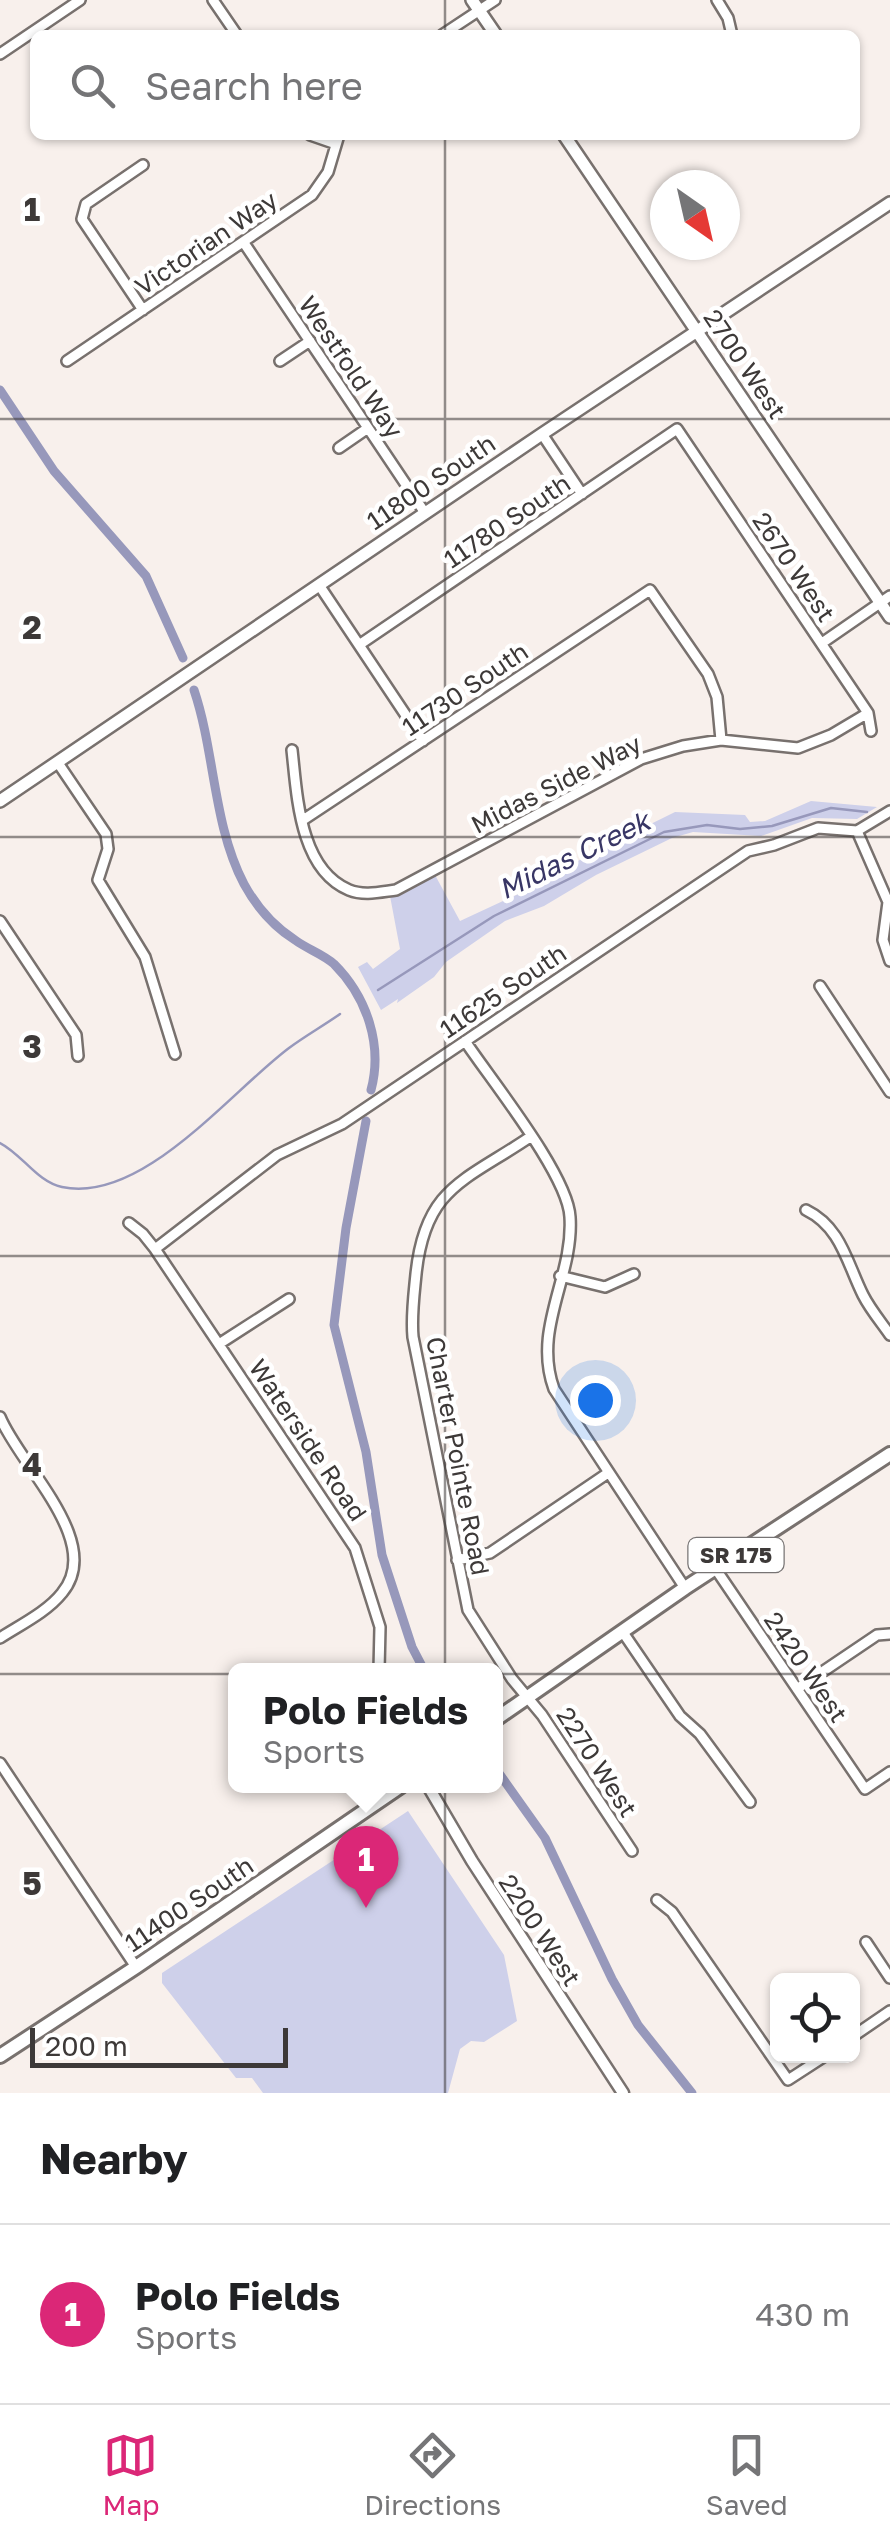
<!DOCTYPE html>
<html lang="en">
<head>
<meta charset="utf-8">
<style>
	:root { --surface:#fff; --page:#f2f2f2; --text:#202124; --muted:#757577; --line:#e0e0e0; --accent:#db2777 }
	body { margin:0; font-family:"Golos Text",sans-serif; background:var(--page); color:var(--text) }
	.controls { position:absolute; right:30px; bottom:30px; display:grid; overflow:hidden; border-radius:15px; box-shadow:0 2px 8px #0004 }
	.controls button { width:90px; height:90px; display:grid; place-items:center; padding:0; border:0; border-bottom:2px solid var(--line); background:var(--surface); color:var(--text); font:50px sans-serif }
	.compass { position:absolute; left:650px; top:170px; width:90px; height:90px; border-radius:50%; background:var(--surface); box-shadow:0 2px 8px #0004; rotate:146deg }
	.scale { position:absolute; left:30px; bottom:25px; width:258px; box-sizing:border-box; padding-left:10px; border:5px solid #3d3938; border-top:0; font-size:28px; line-height:35px; white-space:nowrap; color:#3d3938; -webkit-text-stroke:8px #fff; paint-order:stroke }
	.you { position:absolute; left:595px; top:1400px; width:35px; height:35px; margin:-25px; border:8px solid #fff; border-radius:50%; background:#1a73e8; box-shadow:0 0 0 15px #1a73e833 }
	.badge { display:grid; place-items:center; width:65px; height:65px; border-radius:50%; background:var(--accent); color:#fff; font-size:32px; font-weight:700 }
	.pin { position:absolute; translate:-50% -82px; filter:drop-shadow(0 2px 5px #0008) }
	.pin::after { content:''; position:absolute; top:52px; width:35px; height:30px; background:inherit; clip-path:polygon(0 0,100% 0,50% 100%) }
	.popup { position:absolute; left:228px; top:1663px; width:275px; height:130px; box-sizing:border-box; display:grid; place-content:center; border-radius:15px; background:var(--surface); filter:drop-shadow(0 2px 8px #0005); font-size:32px; white-space:nowrap; color:var(--muted) }
	.popup b { font-size:38px; color:var(--text) }
	.popup::after { content:''; position:absolute; left:50%; top:100%; margin-left:-20px; border:20px solid transparent; border-top-color:var(--surface) }
	.list { margin:0; padding:0; list-style:none }
	h2 { display:flex; justify-content:space-between; align-items:center; height:130px; margin:0; padding:0 40px; font-size:42px }
	h2 small { font-size:32px; font-weight:400; color:var(--muted) }
	.list li { display:grid; grid-template-columns:65px 1fr auto; gap:30px; align-items:center; box-sizing:border-box; height:180px; padding:0 40px; border-top:2px solid var(--line) }
	.list b { display:block; font-size:38px; white-space:nowrap }
	.list p { margin:0; font-size:32px; white-space:nowrap; color:var(--muted) }
	.list em { font-size:32px; font-style:normal; color:var(--muted) }
	.icon { flex:none; width:55px; height:55px; fill:none; stroke:currentColor; stroke-width:2; stroke-linecap:round; stroke-linejoin:round }
	.map { position:relative; flex:none; width:890px; height:2093px; overflow:hidden }
	.search { position:absolute; background:var(--surface); box-shadow:0 2px 8px #0004; left:30px; right:30px; top:30px; height:110px; display:flex; align-items:center; gap:25px; box-sizing:border-box; padding:0 35px; border-radius:15px; color:var(--muted); font-size:38px }
	.sheet { height:310px; background:var(--surface) }
	nav { display:flex; justify-content:space-around; align-items:center; box-sizing:border-box; height:140px; border-top:2px solid var(--line); background:var(--surface); font-size:28px; color:var(--muted) }
	nav a { display:grid; justify-items:center; gap:5px }
	nav .on { color:var(--accent) }
	.map>svg:first-child { display:block }
</style>
</head>
<body>
<div class="map">
<svg width="890" height="2093" viewBox="0 0 890 2093">
	<rect width="100%" height="100%" fill="#f8f0ec"/>
	<path fill="#ced0ea" d="M811,801L877,807L857,819L812,818L761,836L693,832L672,838L596,875L544,906L505,921L446,962L434,977L397,1003L398,999L381,1010L358,967L367,962L373,969L400,949L390,896L435,875L460,921L546,881L586,856L675,812L745,815L750,822L765,821Z
		M408,1811L504,1955L517,2021L484,2042L471,2041L460,2049L448,2093H263L252,2078H236L162,1983V1973Z"/>
	<g fill="none" stroke-linecap="round" stroke-linejoin="round">
		<path stroke="#9798bb" stroke-width="2.5" d="M378,990L494,916L664,832L707,825L740,829L772,826L831,808L867,812
			M0,1143C22,1154 37,1182 62,1187C142,1204 229,1093 289,1048C305,1036 323,1026 340,1014"/>
		<path stroke="#9798bb" stroke-width="9" d="M0,390L54,471L146,576L183,658
			M194,690C215,752 213,825 244,884C256,906 273,926 295,940C307,949 323,954 334,964C367,997 383,1045 371,1090
			M366,1121L346,1228L334,1325L366,1452L382,1555L412,1647L424,1670
			M496,1769L545,1838L612,1979L638,2025L692,2093"/>
		<g stroke="#78716e" stroke-width="14">
			<path id="minor" d="M213,0L237,35
				M717,0L728,18L732,35
				M442,35L495,0
				M0,54L80,0
				M310,135L336,144
				M143,165L86,204L82,219L143,310
				M244,243L425,513
				M67,361L312,195L328,172L339,135
				M280,361L310,341
				M542,434L582,494
				M339,448L368,428
				M319,585L423,741
				M822,643L890,596
				M359,645L677,429L868,713L871,731
				M292,750C297,794 299,869 349,890C364,896 380,892 396,890L641,759L683,746L721,740L798,748L831,735L868,713
				M58,763L106,834L108,849L98,880L145,957L175,1054
				M303,820L650,590L708,674L717,697L721,740
				M857,831L888,902L883,940L890,961
				M0,921L76,1035L78,1056
				M820,986L890,1092
				M465,1041C491,1080 568,1175 570,1217C574,1277 532,1328 554,1389L685,1588
				M530,1137C465,1181 425,1187 416,1274C414,1295 411,1316 413,1337L468,1610L512,1679L542,1715L632,1851
				M806,1210C841,1227 847,1263 863,1295C870,1309 881,1322 890,1335
				M129,1223L143,1234L155,1249L355,1548L380,1627L379,1670
				M155,1249L277,1155L342,1124L748,851L774,845L818,828L857,831L890,811
				M560,1276L605,1287L634,1274
				M219,1344L289,1299
				M0,1417C20,1466 105,1542 62,1593C47,1612 20,1625 0,1638
				M457,1560L490,1553L608,1473
				M715,1568L865,1789L890,1772
				M622,1631L680,1716L700,1734L750,1802
				M797,1689L877,1635L890,1634
				M0,1763L136,1967
				M657,1900L672,1912L788,2080L825,2056
				M866,1942L890,1978
				M852,2037L890,2011"/>
		</g>
		<g stroke="#78716e" stroke-width="15">
			<path id="tertiary" d="M428,1786L472,1861L623,2093"/>
		</g>
		<g stroke="#78716e" stroke-width="16">
			<path id="secondary" d="M472,0L496,35
				M564,135L890,617
				M0,801L542,434L890,203"/>
		</g>
		<g stroke="#78716e" stroke-width="18">
			<path id="primary" d="M496,1719L685,1588L890,1454
				M0,2056L136,1967L401,1786"/>
		</g>
		<use href="#minor" stroke="#fff" stroke-width="9"/>
		<use href="#tertiary" stroke="#fff" stroke-width="10"/>
		<use href="#secondary" stroke="#fff" stroke-width="11"/>
		<use href="#primary" stroke="#fff" stroke-width="12"/>
	</g>
	<path fill="none" stroke="#3d3938" stroke-width="2.5" stroke-opacity="0.55" d="M445,0V35M445,135V2093M0,419H890M0,837H890M0,1256H890M0,1674H890"/>
	<g text-anchor="middle" stroke-width="9" stroke-linejoin="round" paint-order="stroke">
		<rect fill="#fff" stroke="#777474" stroke-width="2.5" x="688.5" y="1538" width="95" height="34" rx="8"/>
		<g font-size="22" font-weight="bold" fill="#3d3938">
			<text x="736" y="1563">SR 175</text>
		</g>
		<g font-size="25" fill="#3d3938" stroke="#fff">
			<text transform="translate(206 243) rotate(-34)" y="9">Victorian Way</text>
			<text transform="translate(745 364) rotate(56)" y="9">2700 West</text>
			<text transform="translate(351 367) rotate(56)" y="9">Westfold Way</text>
			<text transform="translate(431 482) rotate(-34)" y="9">11800 South</text>
			<text transform="translate(507 521) rotate(-34)" y="9">11780 South</text>
			<text transform="translate(794 567) rotate(56)" y="9">2670 West</text>
			<text transform="translate(465 689) rotate(-34)" y="9">11730 South</text>
			<text transform="translate(556 784) rotate(-27)" y="9">Midas Side Way</text>
			<text transform="translate(503 991) rotate(-34)" y="9">11625 South</text>
			<text transform="translate(308 1440) rotate(56)" y="9">Waterside Road</text>
			<text transform="translate(458 1456) rotate(79)" y="9">Charter Pointe Road</text>
			<text transform="translate(806 1667) rotate(56)" y="9">2420 West</text>
			<text transform="translate(597 1762) rotate(57)" y="9">2270 West</text>
			<text transform="translate(189 1904) rotate(-34)" y="9">11400 South</text>
			<text transform="translate(540 1930) rotate(57)" y="9">2200 West</text>
		</g>
		<g font-size="28" font-style="italic" fill="#383665" stroke="#fff">
			<text transform="translate(574 855) rotate(-26)" y="10">Midas Creek</text>
		</g>
	</g>
	<g font-size="32" text-anchor="middle" font-weight="bold" fill="#3d3938" stroke="#fff" stroke-width="9" stroke-linejoin="round" paint-order="stroke">
		<text x="32" y="221">1</text>
		<text x="32" y="639">2</text>
		<text x="32" y="1058">3</text>
		<text x="32" y="1476">4</text>
		<text x="32" y="1895">5</text>
	</g>
</svg>
<div class="controls">
<button><svg class="icon" aria-label="locate" viewBox="0 0 24 24"><circle cx="12" cy="12" r="6"/><path d="M12 2v4M12 18v4M2 12h4M18 12h4"/></svg></button>
</div>
<svg class="compass" viewBox="-18 -18 36 36"><path d="M0-13l5 13h-10z" fill="#e53935"/><path d="M0 13l5-13h-10z" fill="#757577"/></svg>
<div class="scale">200 m</div>
<div class="you"></div>
<div class="pin badge" style="left:366px;top:1908px">1</div>
<div class="popup"><b>Polo Fields</b>Sports</div>
<div class="search"><svg class="icon" aria-label="search" viewBox="0 0 24 24"><circle cx="10" cy="10" r="6"/><path d="M15 15l6 6"/></svg>Search here</div>
</div>
<section class="sheet">
<h2>Nearby<small></small></h2>
<ul class="list">
<li><span class="badge">1</span><div><b>Polo Fields</b><p>Sports</p></div><em>430 m</em></li>
</ul>
</section>
<nav>
<a class="on"><svg class="icon" aria-label="map" viewBox="0 0 24 24"><path d="M3 6l6-2 6 2 6-2v14l-6 2-6-2-6 2zM9 4v14M15 6v14"/></svg>Map</a>
<a><svg class="icon" aria-label="directions" viewBox="0 0 24 24"><path d="M12 3l9 9-9 9-9-9zM9 14v-3h6M13 9l2 2-2 2"/></svg>Directions</a>
<a><svg class="icon" aria-label="saved" viewBox="0 0 24 24"><path d="M7 4h10v16l-5-4-5 4z"/></svg>Saved</a>
</nav>
</body>
</html>
